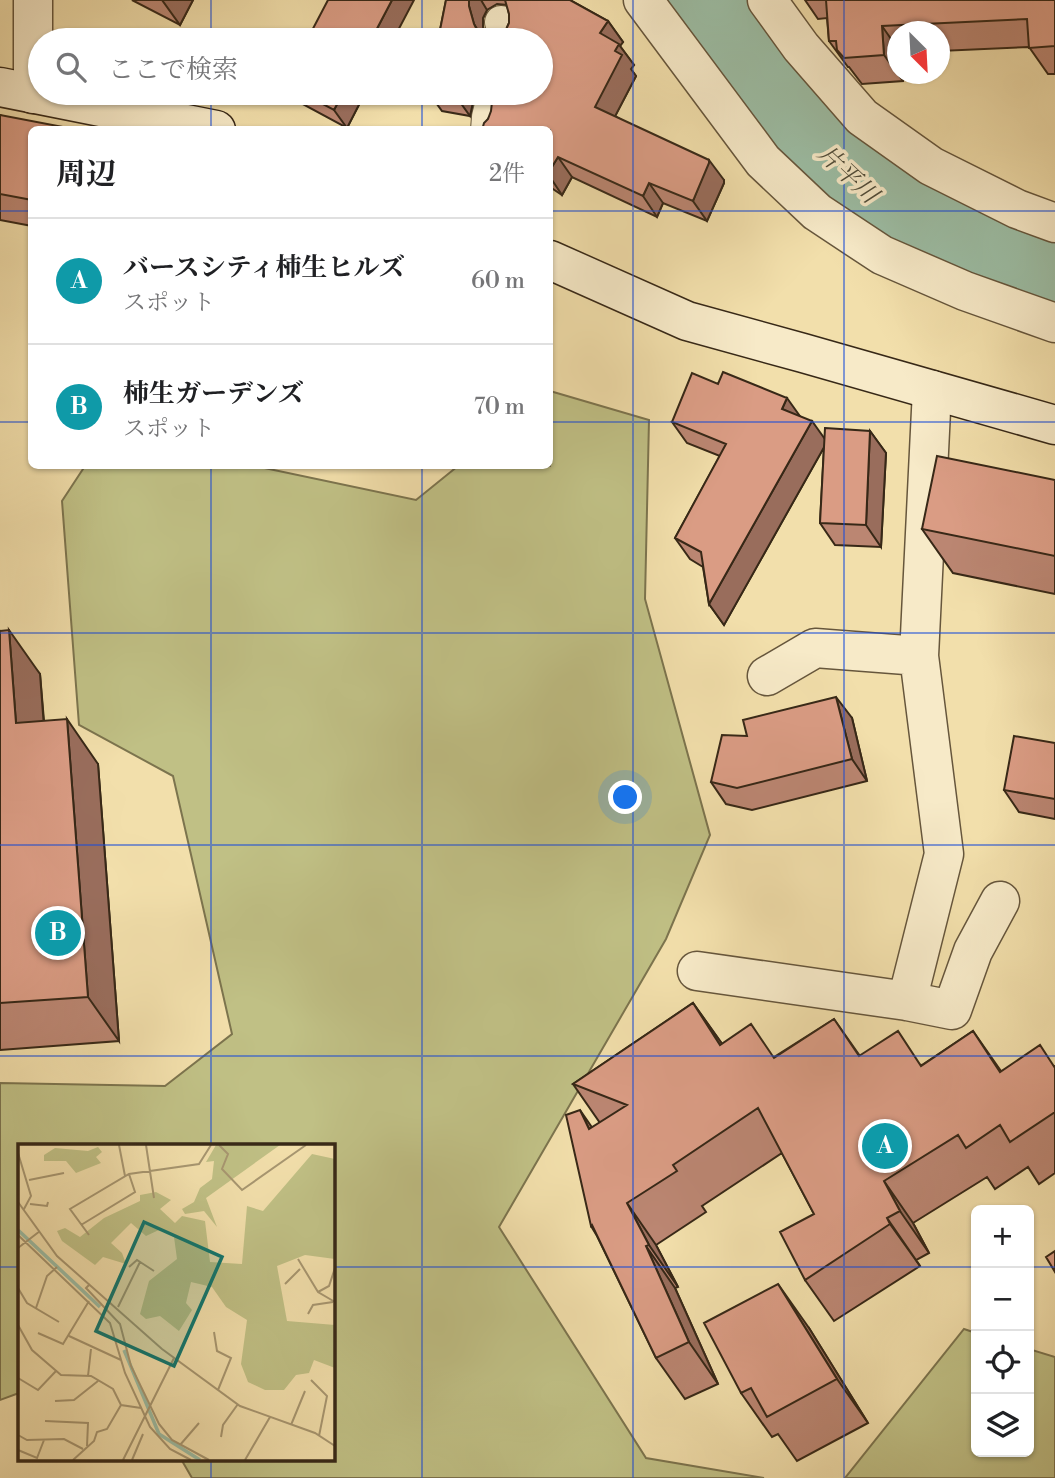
<!DOCTYPE html>
<html lang="ja">
<head>
<meta charset="utf-8">
<style>
	:root { --surface:#fff; --page:#f6f6f6; --text:#202124; --muted:#757577; --line:#e0e0e0; --accent:#8f2418 }
	body { margin:0; font-family:"Libre Bodoni","Noto Serif JP",serif; background:var(--page); color:var(--text) }
	.controls { position:absolute; right:21px; bottom:21px; display:grid; overflow:hidden; border-radius:10px; box-shadow:0 2px 5px #0004 }
	.controls button { width:63px; height:63px; display:grid; place-items:center; padding:0; border:0; border-bottom:2px solid var(--line); background:var(--surface); color:var(--text); font:35px sans-serif }
	.compass { position:absolute; left:887px; top:21px; width:63px; height:63px; border-radius:50%; background:var(--surface); box-shadow:0 2px 5px #0004; rotate:156deg }
	.you { position:absolute; left:626px; top:798px; width:24px; height:24px; margin:-18px; border:5px solid #fff; border-radius:50%; background:#1a73e8; box-shadow:0 0 0 10px #1a73e833 }
	.badge { display:grid; place-items:center; width:46px; height:46px; border-radius:50%; background:var(--accent); color:#fff; font-size:23px; font-weight:700 }
	.pin { position:absolute; translate:-50% -50%; border:4px solid #fff; box-shadow:0 2px 7px #0006 }
	.list { margin:0; padding:0; list-style:none }
	h2 { display:flex; justify-content:space-between; align-items:center; height:91px; margin:0; padding:0 28px; font-size:30px }
	h2 small { font-size:23px; font-weight:400; color:var(--muted) }
	.list li { display:grid; grid-template-columns:46px 1fr auto; gap:21px; align-items:center; box-sizing:border-box; height:126px; padding:0 28px; border-top:2px solid var(--line) }
	.list b { display:block; font-size:26px; white-space:nowrap }
	.list p { margin:0; font-size:23px; white-space:nowrap; color:var(--muted) }
	.list em { font-size:23px; font-style:normal; color:var(--muted) }
	.icon { flex:none; width:38px; height:38px; fill:none; stroke:currentColor; stroke-width:2; stroke-linecap:round; stroke-linejoin:round }
	.map { position:relative; flex:none; width:1055px; height:1478px; overflow:hidden }
	.search { position:absolute; background:var(--surface); box-shadow:0 2px 5px #0004; left:28px; top:28px; width:525px; height:77px; display:flex; align-items:center; gap:18px; box-sizing:border-box; padding:0 24px; border-radius:38px; color:var(--muted); font-size:26px }
	.panel { position:absolute; background:var(--surface); box-shadow:0 2px 5px #0004; left:28px; top:126px; width:525px; height:343px; border-radius:10px }
	.map>svg:first-child { display:block }
</style>
</head>
<body>
<div class="map">
<svg width="1055" height="1478" viewBox="0 0 1055 1478">
	<rect width="100%" height="100%" fill="#f2dfab"/>
	<filter id="stains"><feTurbulence type="fractalNoise" baseFrequency=".00286" numOctaves="4"/><feColorMatrix values="0 0 0 0 .2 0 0 0 0 .09 0 0 0 0 .02 0 0 0 .5 -.17"/></filter>
	<radialGradient id="worn" r=".72"><stop offset=".6" stop-color="#630" stop-opacity="0"/><stop offset="1" stop-color="#630" stop-opacity=".3"/></radialGradient>
	<path fill="#c0c085" stroke="#7c744e" stroke-width="2" d="M550,391L649,420L645,599L710,835L666,939L499,1227L646,1458L764,1478H192L181,1459H332V1146H19V1393L0,1400V1083L165,1086L232,1034L173,776L79,725L62,501L85,466H255L416,500L458,466H550Z
		M964,1329L976,1333V1452H1029V1349L1055,1357V1478H845Z"/>
	<g fill="none" stroke-linecap="round" stroke-linejoin="round">
		<path stroke="#9cbda4" stroke-width="94" d="M692,0L764,96L885,208L990,256L1055,277"/>
		<g stroke="#66563c" stroke-width="34">
			<path id="service" d="M501,22L506,40
				M487,130L488,117L494,93"/>
		</g>
		<g stroke="#66563c" stroke-width="41">
			<path id="minor" d="M33,0V94
				M643,0L763,161L817,212L882,255L965,291L1055,323
				M767,0L801,47L862,117L931,166L1017,209L1055,223
				M767,676L815,648L919,656
				M697,971L907,1001L952,1010L973,951L1000,901
				M907,1001L944,854L919,656L932,390"/>
		</g>
		<g stroke="#372817" stroke-width="41">
			<path id="secondary" d="M0,87L216,130
				M550,260L687,321L803,353L1055,425"/>
		</g>
		<use href="#service" stroke="#f7eac8" stroke-width="32"/>
		<use href="#minor" stroke="#f7eac8" stroke-width="38"/>
		<use href="#secondary" stroke="#f7eac8" stroke-width="38"/>
	</g>
	<path fill="#bb8672" stroke="#372817" stroke-width="2" fill-rule="evenodd" d="M132,0H193L180,25Z
		M446,0H570L608,21L623,42L620,46L634,65L631,69L636,76L615,116L724,180V183L707,221L663,203L657,217L572,177L562,195L550,187V130L488,119L541,40H438ZM497,4L507,5L509,14V23L505,32L496,37H486L483,27V18L487,10Z
		M805,0H1055V74H1048L1029,47L940,51V32H898V74H902L903,81L862,84L849,67H848L829,41L827,18L818,19Z
		M291,93H365L347,128L297,101Z
		M429,93H475L470,116L442,111Z
		M0,115L32,130V226L0,220Z
		M799,416L824,438L870,431L886,453L881,547L835,545L820,523L824,447L724,625L709,604L703,567L690,559L675,538L720,456L687,443L672,422Z
		M1055,480V594L953,573L922,529Z
		M0,631L40,674L44,721L98,764L119,1041L0,1050Z
		M852,718L867,781L752,810L726,804L711,782L747,736Z
		M1055,743V819L1019,812L1004,790Z
		M693,1003L722,1044L774,1057L834,1019L860,1056L922,1065L973,1031L1001,1071L1055,1066V1173L1039,1184L1028,1167L995,1189L987,1177L913,1223L929,1253L916,1260L920,1266L834,1321L805,1280L814,1214L782,1153L702,1206L706,1212L656,1245L678,1287L675,1288L718,1384L685,1399L656,1358L597,1236L591,1226L592,1128L600,1123L573,1084Z
		M809,1328L868,1423L797,1461L778,1434L772,1437L741,1393Z"/>
	<path fill="#996d5c" stroke="#372817" stroke-width="2" d="M162,0H193L180,25Z
		M392,0H414L393,40H371Z
		M469,0H481L487,10L483,18V27L487,40H484L474,24L469,6Z
		M608,21L623,42L620,46L634,65L631,69L636,76L609,128L595,107L600,33Z
		M882,26L898,49V74H902L903,81L884,55Z
		M343,93H365L347,128L334,110Z
		M456,93H475L470,116L455,95Z
		M558,157L572,177L562,195L550,177V170Z
		M709,160L724,180V183L707,221L693,201Z
		M649,183L663,203L657,217L643,196Z
		M787,398L802,419L782,409Z
		M812,421L827,442L724,625L709,604Z
		M870,431L886,453L881,547L866,525Z
		M9,630L40,674L47,767L16,723Z
		M836,697L852,718L867,781L852,759Z
		M67,719L98,764L119,1041L88,997Z
		M693,1003L723,1045H720Z
		M580,1110L609,1152L589,1129Z
		M884,1181L913,1223L929,1253L900,1211Z
		M627,1203L656,1245L678,1287L649,1245Z
		M887,1218L916,1260L920,1266L890,1224Z
		M646,1246L675,1288L718,1384L689,1342Z
		M778,1284L809,1328L868,1423L837,1379Z"/>
	<path fill="#da9c84" stroke="#372817" stroke-width="2" d="M328,0H392L371,40H307Z
		M446,0H469V6L474,24L478,32L486,37H496L505,32L509,23V14L505,0H570L608,21L600,33L619,44L615,51L622,55L595,107L709,160V163L693,201L649,183L643,196L558,157L550,170V130H482L484,123L488,119L491,111L493,93H541V40H438Z
		M826,0H1055V46L1029,48L1027,19L882,26L884,55L844,58L837,50L836,41H829Z
		M302,93H343L334,110Z
		M441,93H456L455,95Z
		M0,115L63,127L62,130H32V200L0,194Z
		M723,372L787,398L782,409L812,421L709,604L701,552L675,538L726,444L672,422L692,373L718,384Z
		M825,428L870,431L866,525L820,523Z
		M937,456L1055,480V556L922,529Z
		M9,630L16,723L67,719L88,997L0,1003V631Z
		M836,697L852,759L737,788L711,782L722,735L747,736L743,720Z
		M1014,736L1055,743V799L1004,790Z
		M693,1003L720,1045L751,1024L774,1058L834,1019L859,1056L898,1031L921,1066L973,1031L1000,1072L1040,1045L1055,1068V1112L1010,1142L1000,1125L966,1148L958,1135L884,1181L900,1211L887,1218L890,1224L805,1280L780,1232L814,1214L758,1108L673,1165L677,1171L627,1203L649,1245L646,1246L689,1342L656,1358L592,1225L591,1226L566,1115L580,1110L589,1129L627,1105L573,1084Z
		M1055,1251V1272L1046,1257Z
		M778,1284L837,1379L767,1417L751,1388L741,1393L704,1323Z"/>
	<path fill="none" stroke="#1d4ed8" stroke-width="2" stroke-opacity="0.55" d="M211,0V40M422,0V40M633,0V1478M844,0V1478M211,93V130M422,93V130M0,211H32M550,211H1055M0,422H32M550,422H1055M211,466V1146M422,466V1478M0,633H1055M0,845H1055M0,1056H1055M0,1267H19M332,1267H976M1029,1267H1055M211,1459V1478"/>
	<g text-anchor="middle" stroke-width="7" stroke-linejoin="round" paint-order="stroke">
		<g font-size="24" font-style="italic" fill="#504d3a" stroke="#f7eac8">
			<text transform="translate(848 174) rotate(43)" y="8">片平川</text>
		</g>
	</g>
	<g transform="translate(18 1144)">
		<rect width="317" height="317" fill="#f2dfab"/>
		<path d="M198,1H262L188,54L199,83L186,67L167,70L164,65L176,58L182,44L194,35L196,17L188,18ZM80,3L84,8L78,13L83,19L58,29L48,17H26V11L37,4L70,7ZM294,10L317,15V115L287,111L259,122L269,177L317,181V224L296,216L291,229L278,231L266,246H247L230,238L223,220L229,176L208,163L194,143L173,138L168,159L174,166L161,187L142,172L128,175L122,170L131,137L159,115L156,93L143,85L128,92L113,79L93,99L104,109L108,120L85,113L77,121L44,97L39,87L47,84L62,93L86,74L122,57V51L138,48L153,56L142,65L157,79L164,72L187,77L192,118L224,120L229,62L245,67Z" fill="#c0c085"/>
		<path fill="none" stroke="#9cbda4" stroke-width="3.5" d="M0,86L82,163M106,206L141,290L182,316"/>
		<path fill="none" stroke="#a79670" stroke-width="2" d="M101,1L107,32M128,1L136,54M201,1L210,10L204,25L224,46L288,1M0,9L13,52L6,65M11,36L46,29M0,58L39,112L144,205L222,262L297,289L317,302M12,60L29,62L30,58M63,81L117,48L111,30M0,91L92,179L107,229L132,283L152,305L173,316M71,91L52,65L111,30L181,20L193,1M0,104L22,87M280,115L300,148L317,158M111,123L119,116L136,127M72,140L68,144L102,180L113,222L141,280L154,296L191,316M267,140L282,125M0,144L9,159L41,178M300,148L311,142L317,124M100,163L122,118M18,164L29,132L39,123M290,170L295,161L315,158M0,181L14,206L43,231L73,232L95,245L103,261L123,264M196,188L199,207L213,214L200,246M20,189L45,200L71,157M51,192L103,216M70,232L73,205M0,234L20,246L38,227M293,236L309,252L301,292M37,257L56,256L80,237M27,277L70,279L69,302M273,281L287,247M0,291L9,296L46,295L65,305M203,293L205,281L220,260M162,301L181,279M0,306L19,314L26,296M55,316L76,297L79,288L89,285L103,261M105,316L156,214M114,316L125,290M227,316L252,273"/>
		<path fill="#0f766e" fill-opacity="0.15" stroke="#0f766e" stroke-width="3.5" d="M126,78L204,113L156,222L78,187Z"/>
		<rect width="317" height="317" fill="none" stroke="#372817" stroke-width="3.5"/>
	</g>
	<rect width="100%" height="100%" filter="url(#stains)"/>
	<rect width="100%" height="100%" fill="url(#worn)"/>
</svg>
<div class="controls">
<button>+</button>
<button>−</button>
<button><svg class="icon" aria-label="locate" viewBox="0 0 24 24"><circle cx="12" cy="12" r="6"/><path d="M12 2v4M12 18v4M2 12h4M18 12h4"/></svg></button>
<button><svg class="icon" aria-label="layers" viewBox="0 0 24 24"><path d="M12 4l9 5-9 5-9-5zM3 14l9 5 9-5"/></svg></button>
</div>
<svg class="compass" viewBox="-18 -18 36 36"><path d="M0-13l5 13h-10z" fill="#e53935"/><path d="M0 13l5-13h-10z" fill="#757577"/></svg>
<div class="you"></div>
<div class="pin badge" style="left:885px;top:1146px;background:#0f9aa8">A</div>
<div class="pin badge" style="left:58px;top:933px;background:#0f9aa8">B</div>
<div class="search"><svg class="icon" aria-label="search" viewBox="0 0 24 24"><circle cx="10" cy="10" r="6"/><path d="M15 15l6 6"/></svg>ここで検索</div>
<section class="panel">
<h2>周辺<small>2件</small></h2>
<ul class="list">
<li><span class="badge" style="background:#0f9aa8">A</span><div><b>バースシティ柿生ヒルズ</b><p>スポット</p></div><em>60 m</em></li>
<li><span class="badge" style="background:#0f9aa8">B</span><div><b>柿生ガーデンズ</b><p>スポット</p></div><em>70 m</em></li>
</ul>
</section>
</div>
</body>
</html>
